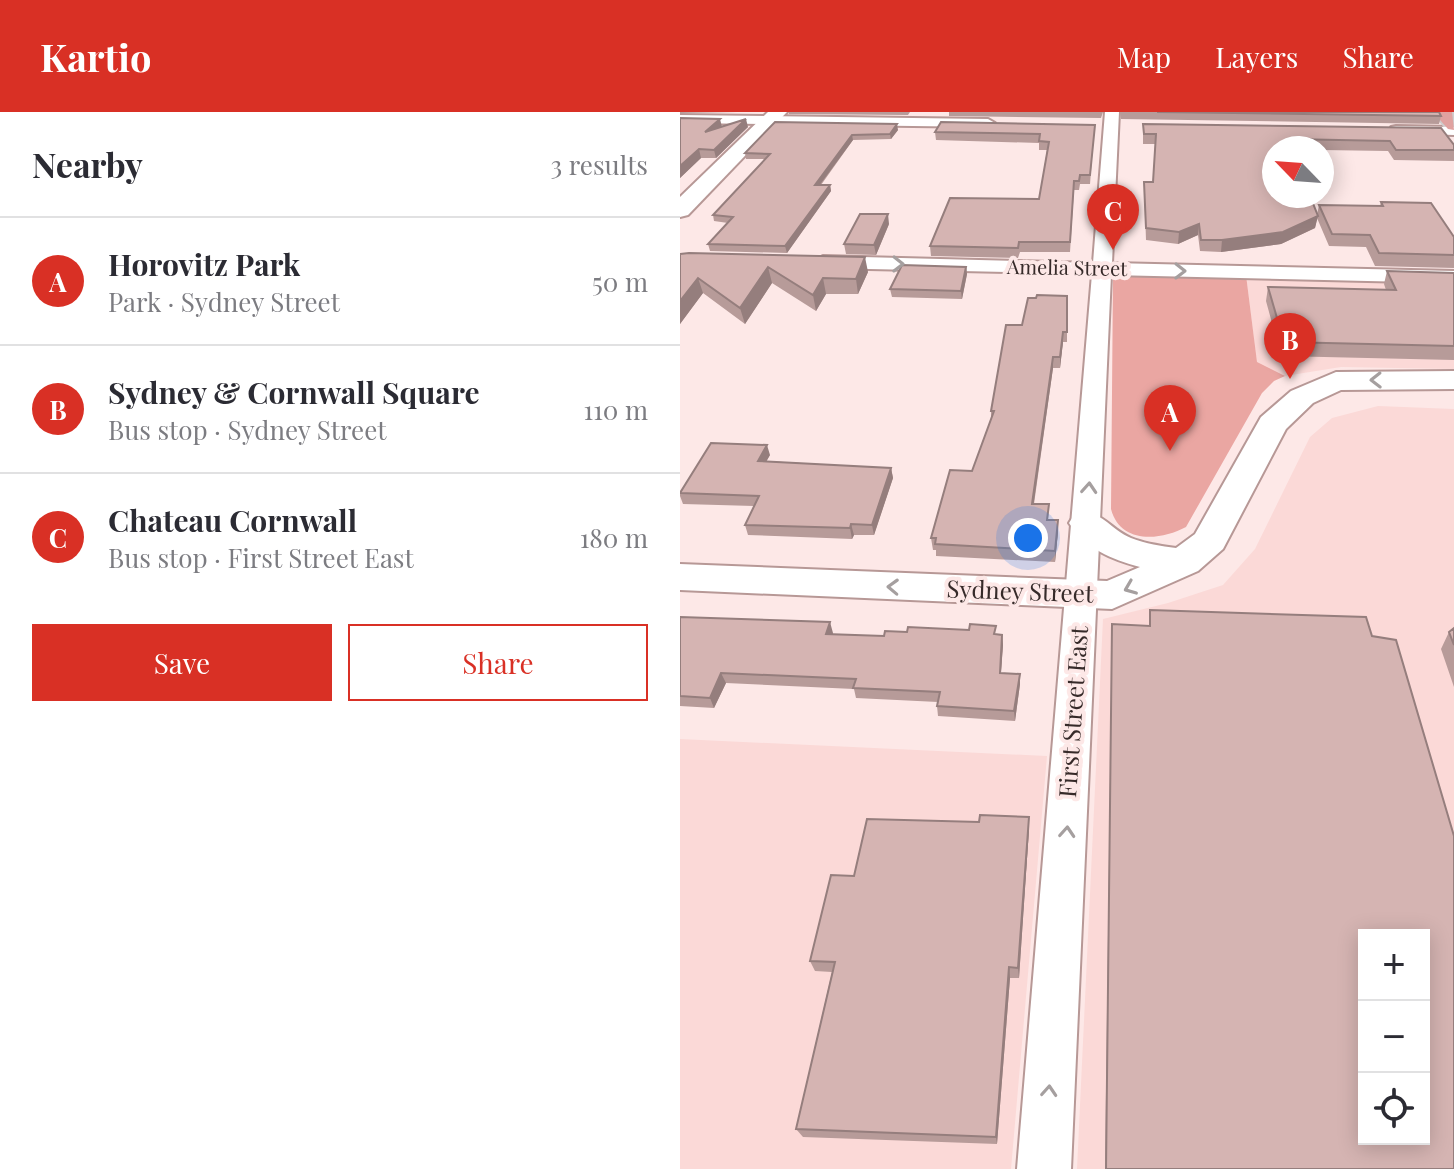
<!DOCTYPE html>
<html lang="en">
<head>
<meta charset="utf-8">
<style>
	:root { --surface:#fff; --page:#f2f2f3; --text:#2b2b33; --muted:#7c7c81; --line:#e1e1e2; --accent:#d93025 }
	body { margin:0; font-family:"Playfair Display",serif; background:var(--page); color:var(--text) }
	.controls { position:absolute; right:24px; bottom:24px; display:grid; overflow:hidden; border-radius:0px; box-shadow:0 4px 20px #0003 }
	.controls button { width:72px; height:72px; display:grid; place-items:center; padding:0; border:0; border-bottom:2px solid var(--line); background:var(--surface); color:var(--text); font:40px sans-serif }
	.compass { position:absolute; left:582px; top:24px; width:72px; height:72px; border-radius:50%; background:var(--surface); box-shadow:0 4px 20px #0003; rotate:295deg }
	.you { position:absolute; left:348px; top:426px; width:28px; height:28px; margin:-20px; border:6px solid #fff; border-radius:50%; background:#1a73e8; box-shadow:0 0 0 12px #1a73e833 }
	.badge { display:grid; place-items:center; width:52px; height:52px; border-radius:50%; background:var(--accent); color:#fff; font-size:26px; font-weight:700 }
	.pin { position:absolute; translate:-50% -66px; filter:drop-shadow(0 2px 4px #0008) }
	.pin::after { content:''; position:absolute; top:42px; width:28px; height:24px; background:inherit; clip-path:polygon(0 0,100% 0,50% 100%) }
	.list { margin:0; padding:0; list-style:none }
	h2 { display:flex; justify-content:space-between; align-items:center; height:104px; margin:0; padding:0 32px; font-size:34px }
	h2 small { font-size:26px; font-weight:400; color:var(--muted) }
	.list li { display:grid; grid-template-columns:52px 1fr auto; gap:24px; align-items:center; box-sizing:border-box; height:128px; padding:0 32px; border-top:2px solid var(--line) }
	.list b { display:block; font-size:30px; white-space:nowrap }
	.list p { margin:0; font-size:26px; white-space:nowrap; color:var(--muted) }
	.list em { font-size:26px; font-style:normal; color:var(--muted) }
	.actions { display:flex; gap:16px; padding:24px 32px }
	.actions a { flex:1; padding:18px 0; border:2px solid var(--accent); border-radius:0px; text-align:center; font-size:28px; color:var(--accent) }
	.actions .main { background:var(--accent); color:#fff }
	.icon { flex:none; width:44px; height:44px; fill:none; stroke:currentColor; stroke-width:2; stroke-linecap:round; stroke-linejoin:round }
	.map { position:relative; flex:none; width:774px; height:1057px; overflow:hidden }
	header { display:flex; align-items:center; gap:48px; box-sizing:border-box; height:112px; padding:0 40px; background:var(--accent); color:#fff }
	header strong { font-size:38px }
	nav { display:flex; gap:44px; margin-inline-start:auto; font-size:28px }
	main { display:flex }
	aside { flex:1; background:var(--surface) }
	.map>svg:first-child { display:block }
</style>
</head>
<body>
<header>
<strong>Kartio</strong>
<nav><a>Map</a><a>Layers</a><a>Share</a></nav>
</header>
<main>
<aside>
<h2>Nearby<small>3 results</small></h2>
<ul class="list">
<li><span class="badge">A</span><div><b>Horovitz Park</b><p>Park · Sydney Street</p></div><em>50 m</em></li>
<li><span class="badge">B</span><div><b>Sydney &amp; Cornwall Square</b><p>Bus stop · Sydney Street</p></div><em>110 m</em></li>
<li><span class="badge">C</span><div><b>Chateau Cornwall</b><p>Bus stop · First Street East</p></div><em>180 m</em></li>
</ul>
<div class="actions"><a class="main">Save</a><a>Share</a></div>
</aside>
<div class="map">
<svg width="774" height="1057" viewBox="0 0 774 1057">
	<rect width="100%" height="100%" fill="#fde8e7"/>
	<path fill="#fbd9d7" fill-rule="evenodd" d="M566,163L774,171V257L661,255L605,264L577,251Z
		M698,294L774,297V1057H397L423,507L488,491L543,473L575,437L630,325L652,306ZM684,823H744V1027H684Z
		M0,627L367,644L331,1057H0Z"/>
	<path fill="#eaa6a2" d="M444,160L566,163L577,250L605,264L594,269L582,281L506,415C480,429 440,432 431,397L433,164Z"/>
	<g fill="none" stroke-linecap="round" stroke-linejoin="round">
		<g stroke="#b79896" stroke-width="4">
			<path id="minor" d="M425,0H439L432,151L774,159V171L431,163L391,1057H337L412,162L143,156L133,150L143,144L413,151Z
				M0,3L308,7L315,11L308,15L0,11Z
				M716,14L774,15V23L711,21V15Z"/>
		</g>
		<g stroke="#b79896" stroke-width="4">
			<path id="tertiary" d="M774,259V277L661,278L633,291L606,317L543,437L518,459L432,497L0,478V452L427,469L460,455C431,447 406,437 389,411L394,403C423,396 427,416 451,426C466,432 481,434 496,436L515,422L581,305L611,279L656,260Z"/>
		</g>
		<g stroke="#b79896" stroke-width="4">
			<path id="secondary" d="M88,0H107L8,103L0,105V85Z"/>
		</g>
		<g stroke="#cfcccc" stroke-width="4">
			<path id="primary" d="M753,0H772L774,18L768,17Z"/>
		</g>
		<use href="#minor" fill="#fff" fill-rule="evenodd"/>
		<use href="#tertiary" fill="#fff" fill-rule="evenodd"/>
		<use href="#secondary" fill="#fff" fill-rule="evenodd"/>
		<use href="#primary" fill="#e0a2a0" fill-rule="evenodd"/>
	</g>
	<path fill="#b79b99" d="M0,0H58L0,1Z
		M109,0H230L228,3L109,2Z
		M269,0H423L421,6L269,4Z
		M440,0H759L761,4L759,12L441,7Z
		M0,6L42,15H68L36,46H21L0,66Z
		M95,10L218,18L211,27L173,28L141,73H150L151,79L107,141L30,139L28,132L48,111L34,109L33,103L85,47H66L65,41Z
		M463,12L774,33V49L714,48L708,39L642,38V36H594L637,103L639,93L700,94L701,90L774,125V156L695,154L686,135L649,134L637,106L635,116L601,132L541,140L520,139L518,123L498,132L466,128L464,70H473L475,32H463Z
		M255,20L414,21L410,72H400L399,78H394L390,140H340L338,146L251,144L250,134L359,87L367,38H359V31L256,28Z
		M209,112L196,143L166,142L164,132Z
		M0,142L188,160L178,182H146L136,199L92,171L65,212L23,181L0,212Z
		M286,155L287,162L282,187L212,185L210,177Z
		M707,159L774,161V248L601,244L586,189L588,175L706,178L704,172Z
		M387,184V230H383L380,256H373L354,392H369L368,408L378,420L375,450L256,444V438H253L251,426L292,359L311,307V299L342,213L356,186Z
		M90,343L86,349L211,356L213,366L194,423H174L172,427L68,423L65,413L74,394L3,392L0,384V380Z
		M470,498L774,1057H425L432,512L469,514Z
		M0,505L153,521V522L204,524L322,523L323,533L321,561L340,572L335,609L258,604L257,594L258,590L176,586L174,577L46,571L34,596L0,594Z
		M774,516V575L761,537L769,520Z
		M349,705V717L339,866H330L317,1032L123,1025L116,1017L152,860L135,859L130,849L174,764L299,710Z"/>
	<path fill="#957e7d" d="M40,7L42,15L25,20Z
		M66,7L68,15L36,46L34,38Z
		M217,12L218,18L211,27L210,22Z
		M172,23L173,28L136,78L135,73Z
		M19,37L21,46L0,66V54Z
		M150,73L151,79L107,141L105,134Z
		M208,102L209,112L196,143L194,133Z
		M638,104L635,116L601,132L541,140L542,128Z
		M519,112L518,123L498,132L499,120Z
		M185,145L188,160L178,182L176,167Z
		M88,155L92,171L65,212L60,196Z
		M286,155L287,162L282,187L281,179Z
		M18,166L23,181L0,212V189Z
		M143,166L146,182L136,199L133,183Z
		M383,220V230L380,256V245Z
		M373,245V256L352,403V392Z
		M87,333L90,343L81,359L78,349Z
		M211,356L213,366L194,423L192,413Z
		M378,408V420L375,450V439Z
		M171,412L174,423L172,427L170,416Z
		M150,510L153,521L149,532L146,522Z
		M322,523L323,533L320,571V561Z
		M41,561L46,571L34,596L30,586Z
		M340,562V572L335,609L334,599Z
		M349,705V717L339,866L338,856Z
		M329,855L330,866L317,1032L316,1025Z"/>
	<path fill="#d5b4b2" stroke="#957e7d" stroke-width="2" fill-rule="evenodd" d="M477,0H759L761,4Z
		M0,6L40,7L25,20L66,7L34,38L19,37L0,54Z
		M95,10L217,12L210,22L172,23L135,73H150L105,134L28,132L53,105L33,103L90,42L65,41Z
		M261,10L415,13L410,63H400L399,69H394L390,130H339L338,136L250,134L270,86L359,87L369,30L359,29L360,22L255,20Z
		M463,12L761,16L774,33V38H716L710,29L609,27L613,36H594V84H630L638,104L603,120L542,128H521L519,112L499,120L466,116L464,70H473L476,22H464Z
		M701,90L751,91L774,125V143L699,141L690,123L652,122L639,93L703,94Z
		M180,102H208L194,133L164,132Z
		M9,141L185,145L176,167L143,166L133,183L88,155L60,196L18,166L0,189V142Z
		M222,153L286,155L281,179L210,177Z
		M707,159L774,161V234L604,230L588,175L716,178Z
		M357,183L387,184V220H383L380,245H373L352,392H369L367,408H378L375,439L255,432L256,426H251L270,358L292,359L314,299H311L326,213H342L348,186H356Z
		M31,331L87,333L78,349L211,356L192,413L171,412L170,416L65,413L79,384L0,381Z
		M470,498L686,505L692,524L716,528L774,724V1057H426L432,512L470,514ZM684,823H744V1027H684Z
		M0,505L150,510L146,522L204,524L205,519L227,520L228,515L289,518L290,512L316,514L314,522L322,523L320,561L340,562L334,599L257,594L260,580L173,576L176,567L41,561L30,586L0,584Z
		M774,516V533L769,520Z
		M300,703L349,705L338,856L329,855L316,1025L116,1017L155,850L130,849L151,763L174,764L187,707L299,710Z"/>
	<defs><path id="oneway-chevron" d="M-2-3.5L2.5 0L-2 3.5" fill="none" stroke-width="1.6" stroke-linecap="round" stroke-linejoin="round" transform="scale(2)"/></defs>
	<g stroke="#a59f9f">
		<use href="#oneway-chevron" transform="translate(218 152) rotate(1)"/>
		<use href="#oneway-chevron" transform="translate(500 159) rotate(1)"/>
		<use href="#oneway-chevron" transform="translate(696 268) rotate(179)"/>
		<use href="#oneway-chevron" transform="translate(409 376) rotate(-86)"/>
		<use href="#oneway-chevron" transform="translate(213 475) rotate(-178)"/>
		<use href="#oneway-chevron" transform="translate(450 476) rotate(158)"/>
		<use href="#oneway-chevron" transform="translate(387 720) rotate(-86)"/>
		<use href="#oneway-chevron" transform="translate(369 979) rotate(-86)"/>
	</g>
	<g text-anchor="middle" stroke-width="8" stroke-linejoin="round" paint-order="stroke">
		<g font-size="20" fill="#362a29" stroke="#fde8e7">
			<text transform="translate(387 156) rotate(1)" y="7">Amelia Street</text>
		</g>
		<g font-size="24" fill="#362a29" stroke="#fde8e7">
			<text transform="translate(340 480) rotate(2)" y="8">Sydney Street</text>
			<text transform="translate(394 600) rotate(-86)" y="8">First Street East</text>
		</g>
	</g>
</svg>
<div class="controls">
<button>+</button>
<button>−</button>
<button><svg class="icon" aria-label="locate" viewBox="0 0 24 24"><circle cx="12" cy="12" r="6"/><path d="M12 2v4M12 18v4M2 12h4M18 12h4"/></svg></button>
</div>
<svg class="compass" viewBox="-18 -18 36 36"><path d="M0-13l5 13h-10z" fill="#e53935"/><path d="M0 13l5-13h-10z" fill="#7c7c81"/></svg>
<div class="you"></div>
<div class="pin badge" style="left:490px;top:339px">A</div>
<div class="pin badge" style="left:610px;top:267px">B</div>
<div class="pin badge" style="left:433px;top:138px">C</div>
</div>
</main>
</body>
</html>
